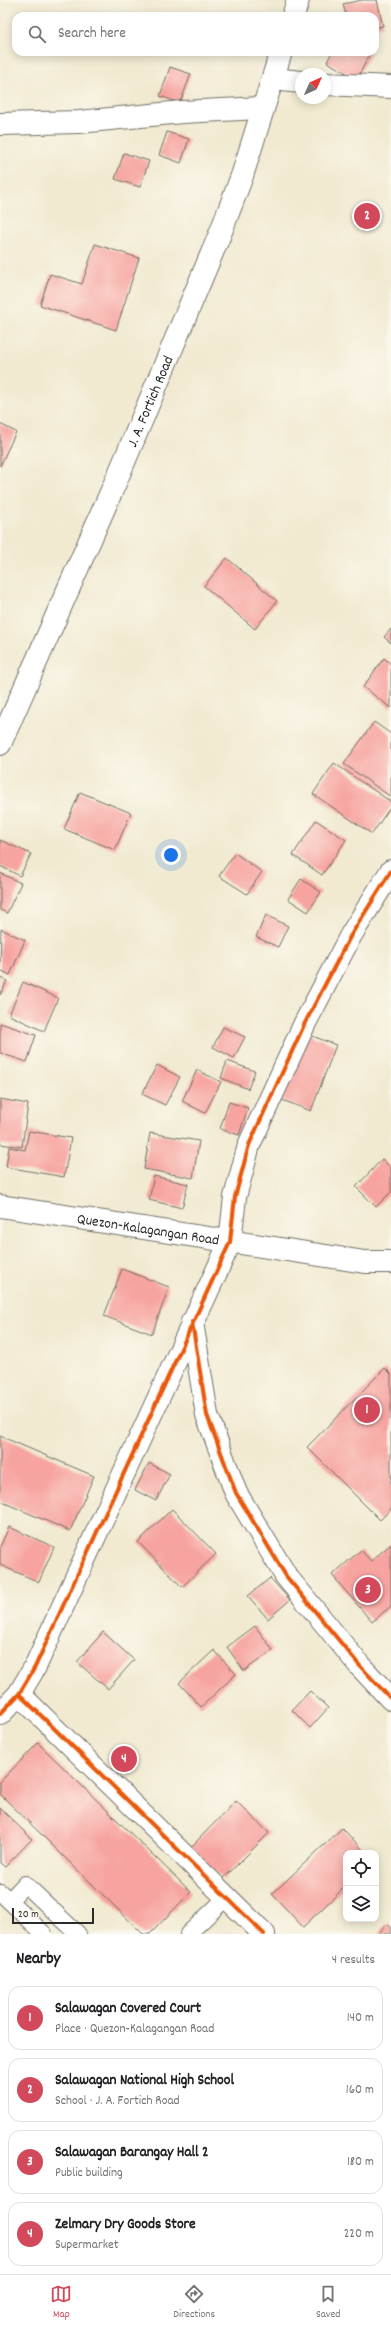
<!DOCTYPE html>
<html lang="en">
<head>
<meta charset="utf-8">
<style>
	:root { --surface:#fff; --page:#f2f2f2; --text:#202124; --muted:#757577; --line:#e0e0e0; --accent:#d1495b }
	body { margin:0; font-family:Dekko,sans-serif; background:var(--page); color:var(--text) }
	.controls { position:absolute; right:12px; bottom:12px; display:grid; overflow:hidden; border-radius:8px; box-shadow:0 2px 10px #0003 }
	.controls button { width:36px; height:36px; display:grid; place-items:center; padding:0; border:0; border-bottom:1px solid var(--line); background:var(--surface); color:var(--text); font:20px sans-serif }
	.compass { position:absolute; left:295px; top:68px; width:36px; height:36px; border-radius:50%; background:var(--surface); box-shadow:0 2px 10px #0003; rotate:45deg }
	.scale { position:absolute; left:12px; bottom:10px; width:82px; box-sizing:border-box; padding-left:4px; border:2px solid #2b2b2b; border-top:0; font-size:11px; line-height:14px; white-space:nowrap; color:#2b2b2b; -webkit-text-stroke:3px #fbf7ec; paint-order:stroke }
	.you { position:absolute; left:171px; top:855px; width:14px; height:14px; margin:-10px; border:3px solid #fff; border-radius:50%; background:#1a73e8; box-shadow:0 0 0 6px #1a73e833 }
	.badge { display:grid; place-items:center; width:26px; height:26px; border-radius:50%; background:var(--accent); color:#fff; font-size:13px; font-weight:700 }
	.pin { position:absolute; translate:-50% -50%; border:2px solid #fff; box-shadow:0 1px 4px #0006 }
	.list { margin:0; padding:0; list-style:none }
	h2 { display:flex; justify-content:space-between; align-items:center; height:52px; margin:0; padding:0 16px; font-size:17px }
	h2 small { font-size:13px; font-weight:400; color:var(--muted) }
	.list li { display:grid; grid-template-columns:26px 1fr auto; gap:12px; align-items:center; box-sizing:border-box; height:64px; margin:0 8px 8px; padding:0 8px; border:1px solid var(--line); border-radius:12px }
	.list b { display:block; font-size:15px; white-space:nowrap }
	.list p { margin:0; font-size:13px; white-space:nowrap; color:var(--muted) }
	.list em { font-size:13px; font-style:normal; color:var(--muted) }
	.icon { flex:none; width:22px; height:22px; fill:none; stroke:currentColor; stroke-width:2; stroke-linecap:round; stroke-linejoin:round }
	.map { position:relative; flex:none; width:391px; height:1934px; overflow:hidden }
	.search { position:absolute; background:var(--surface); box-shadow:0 2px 10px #0003; left:12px; right:12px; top:12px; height:44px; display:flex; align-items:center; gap:10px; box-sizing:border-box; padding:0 14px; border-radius:12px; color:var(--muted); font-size:15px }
	.sheet { height:340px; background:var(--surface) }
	nav { display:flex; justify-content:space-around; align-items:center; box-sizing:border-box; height:56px; border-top:1px solid var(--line); background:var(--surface); font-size:11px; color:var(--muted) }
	nav a { display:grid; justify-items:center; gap:2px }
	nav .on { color:var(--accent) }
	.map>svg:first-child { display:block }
</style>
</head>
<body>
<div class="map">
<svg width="391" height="1934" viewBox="0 0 391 1934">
	<rect width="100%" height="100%" fill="#fbf7ec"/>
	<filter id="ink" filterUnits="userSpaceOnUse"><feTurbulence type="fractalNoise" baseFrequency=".025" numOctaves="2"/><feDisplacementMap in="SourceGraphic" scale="8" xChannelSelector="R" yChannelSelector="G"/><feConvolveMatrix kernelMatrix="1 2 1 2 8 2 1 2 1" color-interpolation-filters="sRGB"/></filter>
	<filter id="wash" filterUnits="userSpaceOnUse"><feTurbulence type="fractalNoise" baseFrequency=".012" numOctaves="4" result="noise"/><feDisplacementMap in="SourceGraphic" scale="16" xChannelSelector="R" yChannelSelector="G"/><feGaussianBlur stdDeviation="0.9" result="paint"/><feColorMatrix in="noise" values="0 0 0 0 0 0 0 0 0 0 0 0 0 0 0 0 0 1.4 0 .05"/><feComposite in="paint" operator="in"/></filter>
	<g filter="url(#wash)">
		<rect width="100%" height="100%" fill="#f1ead1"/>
		<g id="blocks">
			<path fill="#f7a39f" d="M362,0H377L383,26L375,28V16H346L343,4Z
				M332,52H371L357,79L327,62Z
				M170,67L191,74L180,103L160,96Z
				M167,132L189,139L181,163L159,155Z
				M124,153L149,161L140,187L115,179Z
				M95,244L139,258L116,330L40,305L50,274L82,284Z
				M0,424L16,432L0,466Z
				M227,558L277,601L255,629L204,586Z
				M391,629V643L384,637Z
				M384,658L391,664V708L363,687Z
				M374,722L391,734V797L344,764Z
				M334,763L391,802V806L372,834L313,794Z
				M80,792L131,813L115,850L64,829Z
				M316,820L346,840L322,875L293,855Z
				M0,840L31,854L20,876L0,866Z
				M235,853L262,872L247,894L219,876Z
				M0,873L21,883L7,913L0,910Z
				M301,879L321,892L308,912L288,899Z
				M266,915L288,926L278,947L256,937Z
				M1,929L25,940L10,975L0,970Z
				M0,977L7,981L0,995Z
				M23,982L58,998L44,1031L9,1015Z
				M0,1023L36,1035L27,1062L0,1053Z
				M223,1027L245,1037L234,1058L213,1047Z
				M307,1034L336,1045L311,1111L282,1100Z
				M227,1061L255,1071L248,1089L221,1078Z
				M157,1065L180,1077L165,1105L142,1094Z
				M197,1070L221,1082L205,1113L182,1101Z
				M0,1099L28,1104L22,1147L0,1144Z
				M229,1102L248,1108L239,1135L220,1129Z
				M29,1131L71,1138L64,1177L6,1167L9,1147L25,1150Z
				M150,1133L199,1141L193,1178L144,1169Z
				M382,1159L391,1168V1192L376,1207L356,1187Z
				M154,1176L188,1184L182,1208L149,1200Z
				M122,1269L169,1287L152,1334L104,1316Z
				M385,1368L391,1374V1509L380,1520L307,1447Z
				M0,1436L94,1476L70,1531L0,1501Z
				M149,1463L170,1474L156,1501L135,1490Z
				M172,1509L216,1554L182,1587L138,1542Z
				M9,1527L54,1547L39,1582L0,1565V1547Z
				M391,1544V1606L372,1622L332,1575L361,1550L371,1561Z
				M270,1578L290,1600L268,1619L248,1596Z
				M255,1626L273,1650L244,1671L227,1647Z
				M103,1632L134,1660L108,1689L77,1662Z
				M214,1650L236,1674L201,1707L179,1683Z
				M310,1691L328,1708L310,1728L292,1710Z
				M38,1743L191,1892L150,1934H143L0,1794V1782Z
				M236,1801L269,1833L223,1879L191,1847Z
				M0,1808L32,1839L5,1867L0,1863Z
				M342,1828L366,1853H346V1886L303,1927L272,1894Z
				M387,1924L391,1927V1934H378Z"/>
		</g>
	</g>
	<g filter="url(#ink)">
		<use href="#blocks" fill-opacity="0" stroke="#706e65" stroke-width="1"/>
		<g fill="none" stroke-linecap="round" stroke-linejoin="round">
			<g stroke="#706e65" stroke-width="18">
				<path id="service" d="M0,1892L44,1934
					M9,1901L25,1884L78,1934
					M188,1934L227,1897"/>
			</g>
			<g stroke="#706e65" stroke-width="24">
				<path id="minor" d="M273,79L301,82
					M325,84L391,87
					M0,124L79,122L182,112L263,108
					M192,1322L207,1415L236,1493L286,1576L360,1666L391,1699
					M19,1694L264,1934
					M0,1714L19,1694L35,1667L230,1242L235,1197L249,1145L305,1023L351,935L391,871"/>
			</g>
			<g stroke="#706e65" stroke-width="24">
				<g id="secondary">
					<path id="s1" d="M0,1206L365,1262H391"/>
				</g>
			</g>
			<g stroke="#706e65" stroke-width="24">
				<g id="trunk">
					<path d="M293,16L298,0"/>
					<path id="s2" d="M0,744L116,481L220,234L242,176L281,52"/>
				</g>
			</g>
			<use href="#service" stroke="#fff" stroke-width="16"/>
			<use href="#minor" stroke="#fff" stroke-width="22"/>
			<use href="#secondary" stroke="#fff" stroke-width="22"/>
			<use href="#trunk" stroke="#fff" stroke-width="22"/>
			<g stroke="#fbf7ec" stroke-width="6">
				<path id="cycleway" d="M192,1322L207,1415L236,1493L286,1576L360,1666L391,1699
					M19,1694L264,1934
					M0,1714L19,1694L35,1667L230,1242L235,1197L249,1145L305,1023L351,935L391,871"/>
			</g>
			<use href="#cycleway" stroke="#e8590c" stroke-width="4"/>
		</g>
	</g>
	<g text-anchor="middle" stroke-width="3" stroke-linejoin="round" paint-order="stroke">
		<g font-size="15" fill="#2b2b2b" stroke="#fbf7ec">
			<text dy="5" stroke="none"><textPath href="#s2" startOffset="374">J. A. Fortich Road</textPath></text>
			<text dy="5" stroke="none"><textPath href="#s1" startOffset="150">Quezon-Kalagangan Road</textPath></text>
		</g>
	</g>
</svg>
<div class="controls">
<button><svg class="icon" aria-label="locate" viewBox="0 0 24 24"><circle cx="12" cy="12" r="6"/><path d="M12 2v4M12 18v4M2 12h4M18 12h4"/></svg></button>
<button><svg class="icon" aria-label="layers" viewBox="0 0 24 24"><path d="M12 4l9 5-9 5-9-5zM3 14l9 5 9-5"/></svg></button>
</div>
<svg class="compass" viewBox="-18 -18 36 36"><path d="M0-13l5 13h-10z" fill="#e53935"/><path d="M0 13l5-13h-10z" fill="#757577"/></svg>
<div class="scale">20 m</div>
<div class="you"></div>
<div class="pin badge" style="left:367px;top:1410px">1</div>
<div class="pin badge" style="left:367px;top:216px">2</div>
<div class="pin badge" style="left:368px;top:1590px">3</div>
<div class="pin badge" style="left:124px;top:1759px">4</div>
<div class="search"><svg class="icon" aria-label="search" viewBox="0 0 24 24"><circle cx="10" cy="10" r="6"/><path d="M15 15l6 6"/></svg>Search here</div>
</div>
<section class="sheet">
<h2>Nearby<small>4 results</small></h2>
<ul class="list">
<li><span class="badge">1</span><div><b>Salawagan Covered Court</b><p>Place · Quezon-Kalagangan Road</p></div><em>140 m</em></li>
<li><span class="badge">2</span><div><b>Salawagan National High School</b><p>School · J. A. Fortich Road</p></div><em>160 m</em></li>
<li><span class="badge">3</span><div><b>Salawagan Barangay Hall 2</b><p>Public building</p></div><em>180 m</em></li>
<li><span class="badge">4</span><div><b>Zelmary Dry Goods Store</b><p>Supermarket</p></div><em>220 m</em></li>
</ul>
</section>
<nav>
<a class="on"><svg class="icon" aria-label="map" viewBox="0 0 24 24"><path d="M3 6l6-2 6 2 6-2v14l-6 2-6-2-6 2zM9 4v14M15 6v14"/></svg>Map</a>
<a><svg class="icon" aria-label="directions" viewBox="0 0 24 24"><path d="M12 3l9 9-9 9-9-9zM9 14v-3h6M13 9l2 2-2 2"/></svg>Directions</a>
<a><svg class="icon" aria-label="saved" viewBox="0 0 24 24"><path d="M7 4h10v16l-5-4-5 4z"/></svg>Saved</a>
</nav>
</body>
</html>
